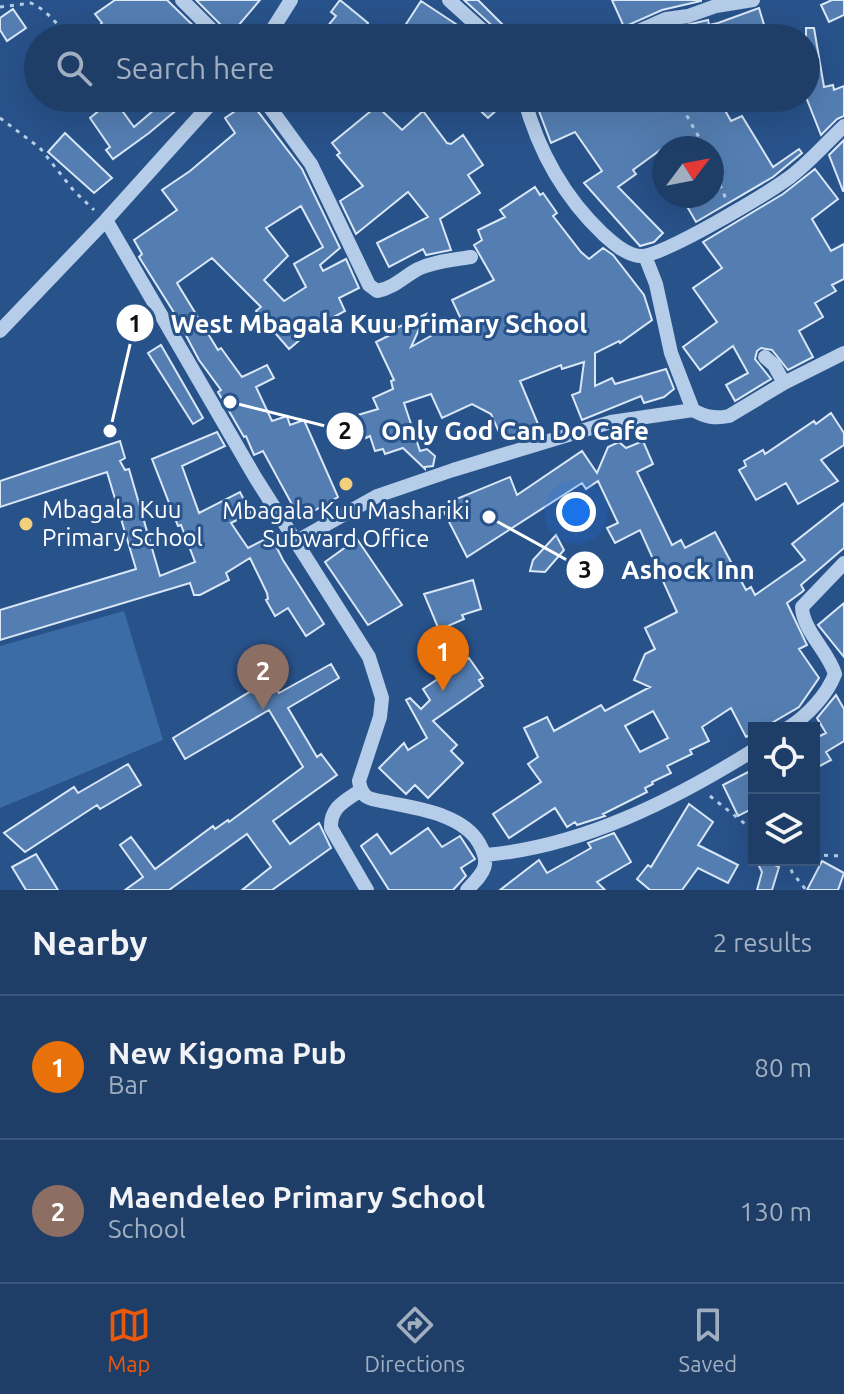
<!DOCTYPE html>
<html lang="en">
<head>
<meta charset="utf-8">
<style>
	:root { --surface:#1e3e68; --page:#26456e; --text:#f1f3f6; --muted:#a1aec0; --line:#3c577c; --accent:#ea580c }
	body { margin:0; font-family:Ubuntu,sans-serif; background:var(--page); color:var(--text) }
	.controls { position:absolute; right:24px; bottom:24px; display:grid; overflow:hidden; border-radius:0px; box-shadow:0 8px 32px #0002 }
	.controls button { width:72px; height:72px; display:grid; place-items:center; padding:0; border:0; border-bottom:2px solid var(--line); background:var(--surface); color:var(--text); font:40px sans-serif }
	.compass { position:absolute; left:652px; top:136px; width:72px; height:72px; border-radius:50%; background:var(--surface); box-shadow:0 8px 32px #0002; rotate:58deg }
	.you { position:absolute; left:576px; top:512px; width:28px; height:28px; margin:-20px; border:6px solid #fff; border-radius:50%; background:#1a73e8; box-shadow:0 0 0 12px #1a73e833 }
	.badge { display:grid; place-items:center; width:52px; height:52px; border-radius:50%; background:var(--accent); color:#fff; font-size:26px; font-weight:700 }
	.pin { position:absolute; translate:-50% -66px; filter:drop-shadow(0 2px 4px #0008) }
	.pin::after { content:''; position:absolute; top:42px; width:28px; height:24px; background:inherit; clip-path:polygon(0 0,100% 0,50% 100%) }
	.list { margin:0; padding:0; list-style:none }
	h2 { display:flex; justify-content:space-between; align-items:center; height:104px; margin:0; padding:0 32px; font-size:34px }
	h2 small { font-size:26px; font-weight:400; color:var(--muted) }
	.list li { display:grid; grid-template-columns:52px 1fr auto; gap:24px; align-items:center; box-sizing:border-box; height:144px; padding:0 32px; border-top:2px solid var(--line) }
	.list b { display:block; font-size:30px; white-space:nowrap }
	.list p { margin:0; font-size:26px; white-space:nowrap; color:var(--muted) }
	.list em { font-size:26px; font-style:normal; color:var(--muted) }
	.icon { flex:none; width:44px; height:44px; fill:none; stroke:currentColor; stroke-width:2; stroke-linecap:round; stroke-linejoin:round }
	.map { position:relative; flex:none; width:844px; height:890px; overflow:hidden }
	.search { position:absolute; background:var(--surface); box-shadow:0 8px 32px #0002; left:24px; right:24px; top:24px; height:88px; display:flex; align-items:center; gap:20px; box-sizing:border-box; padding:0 28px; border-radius:44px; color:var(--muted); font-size:30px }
	.sheet { height:392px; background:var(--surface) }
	nav { display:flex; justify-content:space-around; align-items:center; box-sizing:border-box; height:112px; border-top:2px solid var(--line); background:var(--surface); font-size:22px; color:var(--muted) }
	nav a { display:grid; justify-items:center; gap:4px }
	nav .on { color:var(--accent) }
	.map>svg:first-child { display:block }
</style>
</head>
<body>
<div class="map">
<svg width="844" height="890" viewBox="0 0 844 890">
	<rect width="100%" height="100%" fill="#28528a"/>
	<path fill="#3c6ca6" d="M124,611L163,740L0,808V646Z"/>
	<path fill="#547eb2" stroke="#d9e7f7" stroke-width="2" fill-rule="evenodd" d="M115,0H167L206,38H107L99,26L102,23L95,14Z
		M196,0H260L237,27L251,38H230L227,31Z
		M340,0L368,23L366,26L382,38H318L336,16L331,12Z
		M464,0H478L516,38H501L498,31Z
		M612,0H701V1L662,10L624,27Z
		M832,0H844V15L829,22L821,5Z
		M421,1L471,34L476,38H397Z
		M759,8L768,38H648L669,29L708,20L709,25L718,23Z
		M13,9L26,28L7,41L0,30V18Z
		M806,28H814L824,87L833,85L834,90L844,86V116L837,119L821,135L806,97Z
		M108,98H113L134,127L168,98H191L149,133L113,159L106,150L110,147L90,118L101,109L98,105Z
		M467,98H510L488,118Z
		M534,98H631L635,105L650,98H718L731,121L742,116L773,167L799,149L802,153L773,177L696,222L681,196H712V148H663L633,170L636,174L618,187L663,233L654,242L640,246L584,183L602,171L575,132L551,143Z
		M250,101L302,169L340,248L320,265L323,271L346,259L359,288L339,298L345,311L315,327L289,349L256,311L261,307L212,258L177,283L218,350L221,348L242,377L267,365L274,378L256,387L272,421L287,416L290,425L304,420L338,497L300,519L263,451L254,455L246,436L244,437L218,392L221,390L199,360L173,311L139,257L142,254L134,240L177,210L162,190L190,171L235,133L225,118ZM301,206L323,247L294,264L306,287L284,301L264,280L288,256L266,228Z
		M377,106L402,130L423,111L447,143L451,144L463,135L483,165L468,175L480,193L440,219L451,250L426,255L423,249L389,267L377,243L428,217L408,192L356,234L340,201L363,186L337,155L340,153L332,143Z
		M65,133L112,178L94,193L48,152Z
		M844,140V191H843L829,155Z
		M815,169L838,199L812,219L831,251L844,244V279L832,285L836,291L815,303L823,317L799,331L813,357L788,370L772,350L761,348L757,351L755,359L771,379L735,401L726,385L748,373L733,346L700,370L683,347L717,322L693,288L722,268L703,242L783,194Z
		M535,187L540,195L543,193L557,213L553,216L581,252L589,259L603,248L613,255L644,295L652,320L620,343L619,341L595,353V386L612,378L615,384L666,369L674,389L664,397L644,403L641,396L582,420L572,395L580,392L584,362L562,369L561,365L520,381L538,424L502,439L491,414L472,404L442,418L431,394L404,403L420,451L427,449L435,456L433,466L425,467V469L403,448L385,454L383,449L375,451L370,436L366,438L358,415L378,409L373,398L393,389L391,381L394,380L376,342L390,335L388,332L426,314L411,347L461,319L452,300L494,280L474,245L482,240L478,230L505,217L500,210Z
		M161,345L203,418L193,424L148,353Z
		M831,413L844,433V445L821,460L838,481L798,504L786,483L756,500L739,470L746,466L744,461L763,450L765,454L814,421L816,424Z
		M217,432L225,446L182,466L199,513L240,492L251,513L231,523L248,548L271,536L283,560L324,624L306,636L288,608L275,616L266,600L268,599L267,593L250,558L226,573L229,580L200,595H194L190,583L0,640V610L136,569L107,472L0,507V481L120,441L125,458L120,461L125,470L129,469L160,576L195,562L181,525L178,526L152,459Z
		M643,441L653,464L637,472L672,545L681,540L685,548L715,532L746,590L751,587L755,595L805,560L792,544L844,503V548L801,585L804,590L802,592L787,603L807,645L799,649L819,678L799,707L763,728H754V733L746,737L731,708L702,727L709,741L690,750L692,754L667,766L671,773L652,782L653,784L645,788L647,792L603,814L605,816L577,825L575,822L567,827L555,808L509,838L493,814L541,782L528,764L538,757L524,728L547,717L554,731L601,705L605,711L650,687L634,680L645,654L655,649L645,628L677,612L640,530L615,543L607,528L618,523L598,481L586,489L582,483L467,557L442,508L449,502L510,477L517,495L582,451L597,473L608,447L619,442L626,448ZM653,711L668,738L640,752L625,726Z
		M556,535L564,550L545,572L530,571L533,560Z
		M357,539L402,605L368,625L325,562Z
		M473,580L481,609L462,615L464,619L439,630L424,594Z
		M844,603V657L818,625Z
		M469,658L483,678L479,680L483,686L433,721L457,745L451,751L463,763L428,798L415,785L406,794L379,768L404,743L408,750L427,738L406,700L410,698L421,709L430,700L423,689Z
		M331,664L339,678L288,708L317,757L321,754L337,775L273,821L290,844L319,823L331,848L272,890H242L271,867L247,834L169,890H125L143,877L120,845L131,837L155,869L213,826L215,829L228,820L229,822L303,767L269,710L185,759L173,738L271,679L279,693Z
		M836,695L844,709V741L826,752L831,760L814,769V730L818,737L826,733L817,718Z
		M128,764L141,785L100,809L97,805L25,852L4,833L74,787L78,793Z
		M754,769V808L738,816L723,785Z
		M689,804L713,822L698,845L738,865L728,883L698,868L682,890H650L637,879L648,865L651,867Z
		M428,828L442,847L460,836L475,859L461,868L466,876L453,890H389L361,846L377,834L391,854Z
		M614,833L631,862L597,882L605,890H500L539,860L547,873L591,848L588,843Z
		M36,854L58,890H26L12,867Z
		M756,860L765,863L766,861L779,867L772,890H757L762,872Z
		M822,861L844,873L838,890H807Z"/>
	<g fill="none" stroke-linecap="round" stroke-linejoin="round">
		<path stroke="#b5cde9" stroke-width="3" stroke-dasharray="4 6" stroke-linecap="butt" d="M0,7L31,3C61,17 51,37 93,27
			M677,98L705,148
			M0,118L40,148L74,191L94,210
			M712,166L726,199
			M710,796L754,831
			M814,855L844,856
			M788,860L792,872L806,890"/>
		<path stroke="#b5cde9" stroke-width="14" d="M182,0L220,38
			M449,0L491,38
			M267,38L291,0
			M623,38L666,19L688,16L716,6L753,0
			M263,98L311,164L369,285L377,291C394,288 403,277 418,269C435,261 453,260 471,257
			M524,98C538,150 564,197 603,234C613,243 625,254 639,256C661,258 768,193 790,177C810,162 826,143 844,126
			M106,220L255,477L369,657L382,698L380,717L359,781C360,787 361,793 367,797C374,801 384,801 391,803C420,809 463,815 479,843C492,866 483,873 467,890
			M645,256L656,284L671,353L693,410
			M0,331L106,220L216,98
			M765,357L774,365L784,383
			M295,542L377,496L453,470L611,422L693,410C705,417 715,419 729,416L784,383L844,353
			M788,728C807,716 827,695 835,674C828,651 803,631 802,607L844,563
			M361,790C345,801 330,807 331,828L367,890
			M486,855C583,846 672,801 754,750"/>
	</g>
	<g fill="#f1cf7b" stroke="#28528a" stroke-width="3">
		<circle cx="346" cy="484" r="8"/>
		<circle cx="26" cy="524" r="8"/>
	</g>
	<g text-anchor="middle" stroke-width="6" stroke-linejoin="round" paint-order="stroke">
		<g font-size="24" fill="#fff" stroke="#28528a" text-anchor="start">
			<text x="42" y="518">Mbagala Kuu<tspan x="42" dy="28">Primary School</tspan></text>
			<text x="346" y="519" text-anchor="middle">Mbagala Kuu Mashariki<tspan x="346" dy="28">Subward Office</tspan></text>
		</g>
	</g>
	<path fill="none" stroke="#fff" stroke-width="3" d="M110 431L135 323M230 402L345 431M489 517L585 570"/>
	<g fill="#fff" stroke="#28528a" stroke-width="3">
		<circle cx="110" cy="431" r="8"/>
		<circle cx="230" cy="402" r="8"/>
		<circle cx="489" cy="517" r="8"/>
		<circle cx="135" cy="323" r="20"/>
		<circle cx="345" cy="431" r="20"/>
		<circle cx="585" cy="570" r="20"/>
	</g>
	<g font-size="24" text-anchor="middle" font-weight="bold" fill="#111">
		<text x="135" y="332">1</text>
		<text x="345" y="439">2</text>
		<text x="585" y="578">3</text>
	</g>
	<g font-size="26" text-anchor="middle" font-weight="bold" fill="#fff" stroke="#28528a" stroke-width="6" stroke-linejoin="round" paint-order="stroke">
		<text x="379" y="333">West Mbagala Kuu Primary School</text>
		<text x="515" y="440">Only God Can Do Cafe</text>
		<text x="688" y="579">Ashock Inn</text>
	</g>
</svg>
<div class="controls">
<button><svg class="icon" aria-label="locate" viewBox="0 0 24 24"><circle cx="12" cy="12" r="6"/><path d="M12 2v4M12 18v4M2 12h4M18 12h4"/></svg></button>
<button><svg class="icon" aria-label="layers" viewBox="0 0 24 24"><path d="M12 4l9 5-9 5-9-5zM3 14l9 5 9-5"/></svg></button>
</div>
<svg class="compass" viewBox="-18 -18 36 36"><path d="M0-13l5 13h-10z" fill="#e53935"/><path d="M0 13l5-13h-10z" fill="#a1aec0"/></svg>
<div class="you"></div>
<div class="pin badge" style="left:443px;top:691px;background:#e8710a">1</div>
<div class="pin badge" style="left:263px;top:710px;background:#8d6e63">2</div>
<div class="search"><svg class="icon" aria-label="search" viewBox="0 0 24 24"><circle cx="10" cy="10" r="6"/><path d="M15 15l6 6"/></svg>Search here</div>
</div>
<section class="sheet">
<h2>Nearby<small>2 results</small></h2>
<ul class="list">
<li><span class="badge" style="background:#e8710a">1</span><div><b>New Kigoma Pub</b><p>Bar</p></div><em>80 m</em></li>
<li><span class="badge" style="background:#8d6e63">2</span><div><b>Maendeleo Primary School</b><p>School</p></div><em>130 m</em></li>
</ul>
</section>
<nav>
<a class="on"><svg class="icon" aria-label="map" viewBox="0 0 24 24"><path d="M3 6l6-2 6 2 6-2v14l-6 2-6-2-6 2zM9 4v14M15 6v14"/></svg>Map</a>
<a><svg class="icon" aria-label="directions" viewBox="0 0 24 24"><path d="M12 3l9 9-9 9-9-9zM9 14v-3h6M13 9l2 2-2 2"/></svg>Directions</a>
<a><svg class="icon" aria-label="saved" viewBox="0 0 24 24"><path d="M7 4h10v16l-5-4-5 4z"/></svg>Saved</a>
</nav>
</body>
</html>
